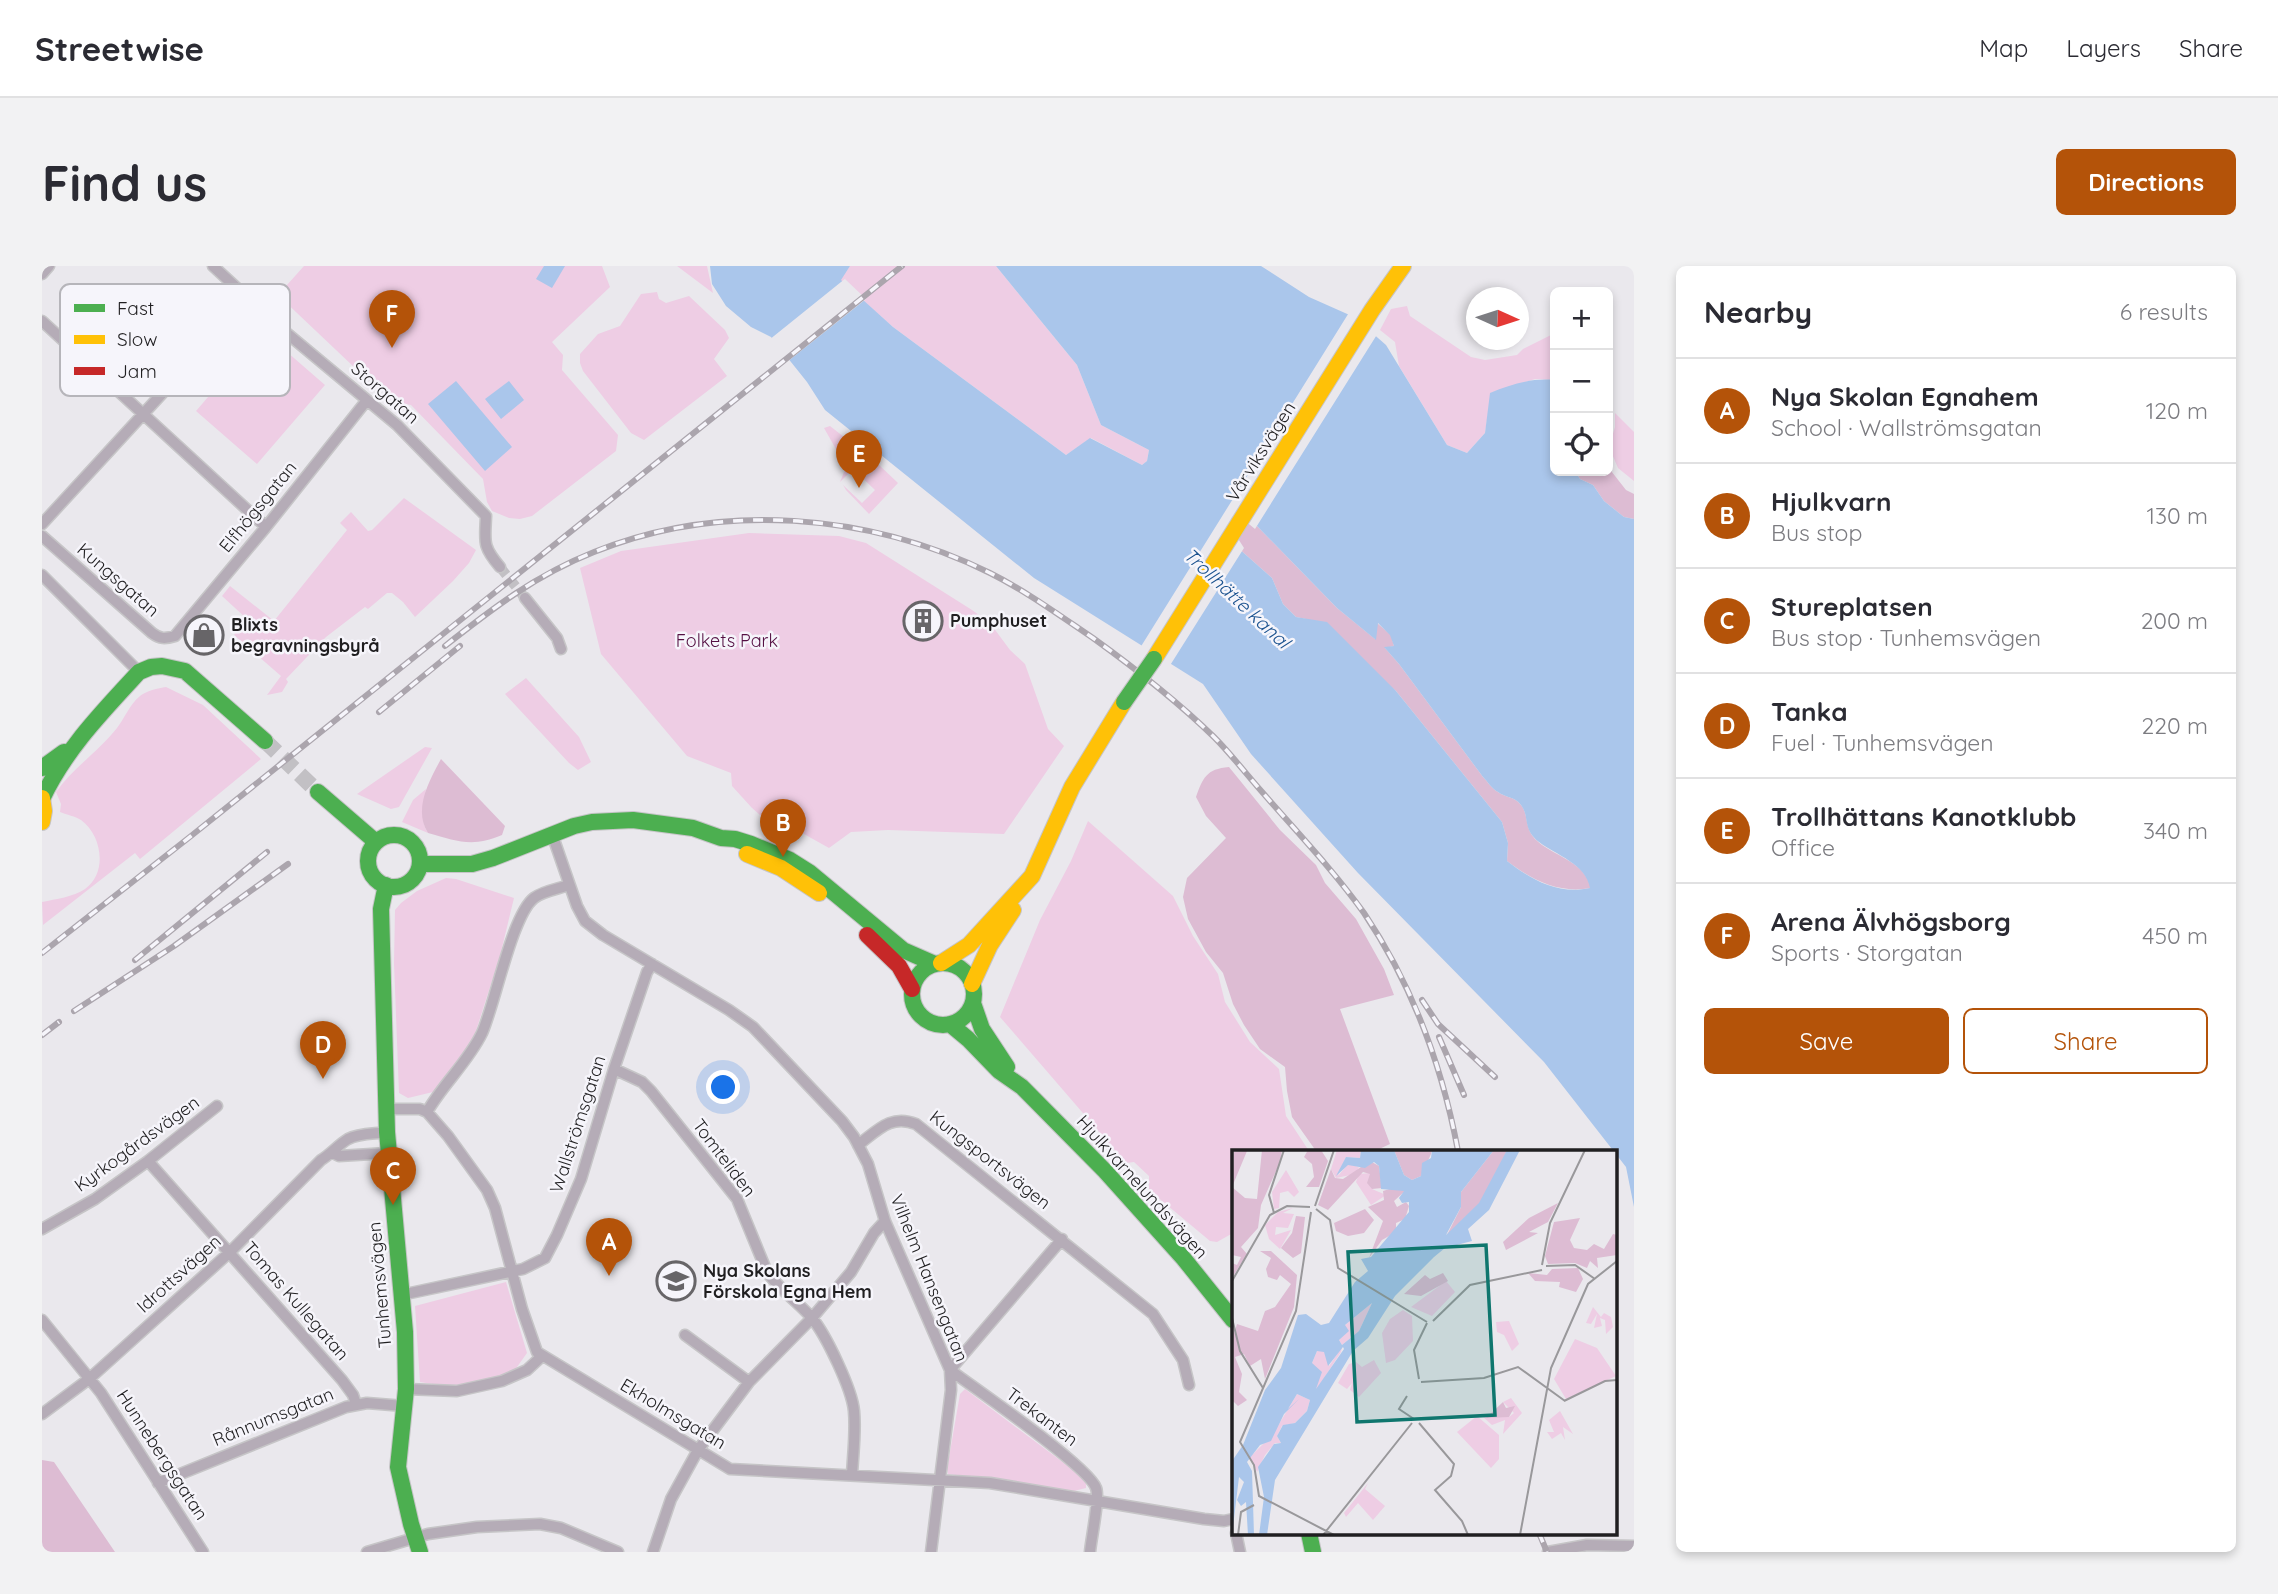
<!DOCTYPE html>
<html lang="en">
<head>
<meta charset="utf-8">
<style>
	:root { --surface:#fff; --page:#f2f2f3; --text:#2b2b33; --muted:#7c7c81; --line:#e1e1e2; --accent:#b45309 }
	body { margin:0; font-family:Quicksand,sans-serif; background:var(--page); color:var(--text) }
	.controls { position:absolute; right:21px; top:21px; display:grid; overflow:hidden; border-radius:10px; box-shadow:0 4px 10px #0003 }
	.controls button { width:63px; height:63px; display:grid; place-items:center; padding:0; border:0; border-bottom:2px solid var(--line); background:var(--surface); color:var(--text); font:35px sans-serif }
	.compass { position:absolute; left:1424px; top:21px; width:63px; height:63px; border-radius:50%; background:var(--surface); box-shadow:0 4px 10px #0003; rotate:93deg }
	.you { position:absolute; left:682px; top:822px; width:24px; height:24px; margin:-18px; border:5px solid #fff; border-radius:50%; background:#1a73e8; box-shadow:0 0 0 10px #1a73e833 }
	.badge { display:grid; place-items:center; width:46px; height:46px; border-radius:50%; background:var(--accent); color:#fff; font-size:23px; font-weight:700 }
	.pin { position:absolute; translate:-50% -58px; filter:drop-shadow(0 2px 4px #0008) }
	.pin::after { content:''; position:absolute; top:37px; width:24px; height:21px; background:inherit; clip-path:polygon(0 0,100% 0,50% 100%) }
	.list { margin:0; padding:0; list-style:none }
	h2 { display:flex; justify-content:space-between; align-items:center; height:91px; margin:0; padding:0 28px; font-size:30px }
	h2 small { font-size:23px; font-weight:400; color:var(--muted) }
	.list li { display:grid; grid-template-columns:46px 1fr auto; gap:21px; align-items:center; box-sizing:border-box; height:105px; padding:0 28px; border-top:2px solid var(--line) }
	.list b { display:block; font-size:26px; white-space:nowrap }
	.list p { margin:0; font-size:23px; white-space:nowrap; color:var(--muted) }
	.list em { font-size:23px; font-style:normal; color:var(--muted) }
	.actions { display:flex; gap:14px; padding:21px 28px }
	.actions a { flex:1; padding:16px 0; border:2px solid var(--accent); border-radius:10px; text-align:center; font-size:24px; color:var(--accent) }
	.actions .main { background:var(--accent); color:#fff }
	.icon { flex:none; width:38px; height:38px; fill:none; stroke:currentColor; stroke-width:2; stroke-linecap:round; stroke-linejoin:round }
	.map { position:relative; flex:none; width:1592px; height:1286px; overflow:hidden; border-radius:10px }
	header { display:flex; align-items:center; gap:42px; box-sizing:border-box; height:98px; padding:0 35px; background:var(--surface); border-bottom:2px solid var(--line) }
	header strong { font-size:33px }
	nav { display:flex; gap:38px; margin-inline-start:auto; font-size:24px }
	.intro { display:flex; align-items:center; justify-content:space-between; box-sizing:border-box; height:168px; padding:0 42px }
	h1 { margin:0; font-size:49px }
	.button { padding:18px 32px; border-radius:10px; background:var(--accent); color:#fff; font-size:24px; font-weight:700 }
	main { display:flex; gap:42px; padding:0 42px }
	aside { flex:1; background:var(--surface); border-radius:10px; box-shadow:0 4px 10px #0003 }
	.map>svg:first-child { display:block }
</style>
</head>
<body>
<header>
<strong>Streetwise</strong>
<nav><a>Map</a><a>Layers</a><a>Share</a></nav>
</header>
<div class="intro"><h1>Find us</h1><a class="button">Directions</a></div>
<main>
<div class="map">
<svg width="1592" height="1286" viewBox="0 0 1592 1286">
	<rect width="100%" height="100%" fill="#eae8ed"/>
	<path fill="#eecde4" d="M262,0H560L568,21L510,76L521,89L520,104L576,169L574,185L490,250L478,253L467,252L450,245L445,236L441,213L369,139L357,137L319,99L313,102L236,29Z
		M635,0H665L671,27Z
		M808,0H954L1035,99L1059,159L1107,184L1105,195L1100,199L1049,172L1024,189L851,61L798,14Z
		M615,26L617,33L624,37L647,30L683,64L687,72L672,93L685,110L602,174L589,167L541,105L538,97V88L556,68L578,60L599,28Z
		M1365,40L1368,50L1429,91L1443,94L1475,89L1481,83L1513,67V114L1493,113L1449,127L1443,167L1425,187L1405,179L1357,100L1353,76L1338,64L1349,43Z
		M222,66L283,119L215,198L154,145Z
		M1573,147L1592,166V215L1576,202L1567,181L1573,161Z
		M788,160L835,197L856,217L827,248L804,224L801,219L820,237L833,224L811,203L798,216L804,201L782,162Z
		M362,232L434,284L427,297L411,315L373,351L361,336L350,327H345L326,343L323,341L284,371L244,413L246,416L240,426L225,429L239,410L192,369L205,353L180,330L188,320L232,355L305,264L298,257L309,246L326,265L330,264Z
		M707,267L797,270L824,277L930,344L948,357L968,384L983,398L1006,463L1022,480L962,568L846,564L809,566L787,582L753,563L735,564L710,542L690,520L689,507L645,490L559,388L538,302L579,285Z
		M484,412L537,471L549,496L536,504L527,497L463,428Z
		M124,421L161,439L219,493L98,593L93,587L1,659L0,636C14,633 31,631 43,623C66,607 60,569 39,554C33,550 25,549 18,546L19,538L14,526C31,502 57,485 75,462C83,452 87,439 98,430C104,425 116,422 124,421Z
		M383,481L390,482L357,541L349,543L315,528Z
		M384,523C382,539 377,553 386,567L360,556L371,534Z
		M1046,555L1131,630L1151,670L1176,708L1183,736L1208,776L1237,803L1244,850L1267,885H1191V967L1175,976L1168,975L1107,924V910L1092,896L1084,897L958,751L998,654L1029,595Z
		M404,612L414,613L472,632L458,690L433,768L409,806L391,826L366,832L357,827L352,697L353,644L359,637L375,625Z
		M464,1016L485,1087L470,1108L410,1121L378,1116L373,1040Z
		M923,1123L1034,1206L1044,1217V1222L1032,1225L906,1208L905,1203L918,1128Z"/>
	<path fill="#ddbcd3" d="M1566,201L1584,224L1592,228V253L1582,251L1562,235L1551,219L1538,213L1533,205H1566Z
		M1196,245L1215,260L1295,342L1333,373L1335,357L1349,369L1352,380L1343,382L1357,398L1441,511C1445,515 1450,523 1456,526C1464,532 1472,530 1479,539C1487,549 1482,561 1493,573C1510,590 1543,595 1549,622C1516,628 1490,614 1465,595L1466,577L1460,556L1354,425L1264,353L1254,351L1241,338L1230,312L1195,281L1187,249Z
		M399,493L463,560L460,569C430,582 415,575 386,567C371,544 387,515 399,493Z
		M1187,501L1238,564L1274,599L1283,617L1314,653L1342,703L1352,729L1298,743L1348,878L1333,885H1274L1250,851L1245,825L1243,801L1218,783L1202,759L1191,738L1181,707L1164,686L1146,653L1141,631L1145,612L1184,572L1164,550L1154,531C1161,512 1164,503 1187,501Z
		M0,1194L12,1196L73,1286H0Z"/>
	<path fill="#aac6eb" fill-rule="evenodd" d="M502,0H523L510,22L494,13Z
		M668,0H808L799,14L851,61L1024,189L1048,172L1100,199L1105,195L1107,184L1059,159L1035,99L954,0H1219L1267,31L1312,51L1344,79L1405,179L1425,187L1443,167L1448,127C1470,118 1489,112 1513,114V205H1533L1538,213L1551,219L1562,235L1582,251L1592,253V941L1584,901L1502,796L1316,607L1209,488L1161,418L992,312L783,144L765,116L729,71L709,61L684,40L670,18ZM1196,245L1215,260L1295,342L1334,374L1336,357L1348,369L1352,380L1342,381L1357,398L1441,511C1445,515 1450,523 1456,526C1464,532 1472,530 1479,539C1488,551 1480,563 1497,576C1514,589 1544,598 1548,622C1516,629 1490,614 1465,595L1466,577L1460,556L1354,425L1285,356L1254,351L1241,338L1230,312L1195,281L1187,248Z
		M414,115L470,181L443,205L386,138Z
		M467,115L482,134L459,153L443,133Z"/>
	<path fill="#eae8ed" d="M804,12L803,13L824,33L745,96L727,74Z
		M1308,45L1336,67L1213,263L1196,249L1190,251L1188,260L1202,282L1127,401L1098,382Z"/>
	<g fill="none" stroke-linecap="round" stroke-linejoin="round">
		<path stroke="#c2c0c4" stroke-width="10" stroke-dasharray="10 5" stroke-linecap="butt" d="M458,301L483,332"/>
		<path stroke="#c2c0c4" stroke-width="16" stroke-dasharray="16 8" stroke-linecap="butt" d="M223,475L276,526"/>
		<g stroke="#c6c5c7" stroke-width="13">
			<path id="street" d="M171,0L235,59L355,159L444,250C443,276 440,280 458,301
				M0,8L7,0
				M0,55L224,261
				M0,258L207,33
				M0,270L110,367C118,373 123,373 133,370L224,261L325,134
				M0,309L97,406
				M483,332L515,372L519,383
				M510,568L535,640L543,655L561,669L687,744L711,761L800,855L812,871L826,898L843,955L908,1104L909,1124L889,1286
				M572,803L600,816L609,825L695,933L725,1006C738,1024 756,1036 770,1052C784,1069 810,1123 812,1145C814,1166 811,1188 810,1209
				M344,843H378L385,846L406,870L445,924L453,942L480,1043L495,1086L688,1203L948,1217L1162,1253L1182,1255L1191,1253
				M385,846C401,818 426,796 440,767C453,738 470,649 492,632C501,625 516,623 527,619
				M816,879C836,864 849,848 874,858L1111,1048L1141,1094L1147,1119
				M291,887L297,890L346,887
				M106,895L300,1114L311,1129L314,1138
				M0,963L53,933L106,895L175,840
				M1020,973L908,1104C933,1122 1047,1201 1054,1222C1058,1232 1049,1273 1048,1286
				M359,1029L481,1003L503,992L515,969L539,913L572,803L605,706L610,698
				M0,1054L59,1127L161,1286
				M643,1069L707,1116
				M364,1123L415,1125L460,1115L485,1104L500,1090
				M0,1148L47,1113L188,986L279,894C289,888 296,879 306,873C317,867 332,868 345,866
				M116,1217L304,1141L325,1137L362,1140
				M1194,1267L1198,1286
				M325,1286L386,1268L435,1261L498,1258L519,1262L576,1286
				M611,1286L629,1233L656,1184L707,1116L770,1052L809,1006L832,967L843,955
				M1506,1286L1545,1279L1592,1280"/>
		</g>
		<g stroke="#c6c5c7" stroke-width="18">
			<path id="fast" d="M0,502L22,486
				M276,526L334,576
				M0,533C23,484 60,446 97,406L109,401L120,400L143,405L223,475
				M326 595a26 26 0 1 1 52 0a26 26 0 1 1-52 0Z
				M378,598H430L451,592L532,560L550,556L591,554L651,562L679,572L693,573L709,578L748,594L767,606L861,684L893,698
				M344,619L339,643L345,866L363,1066L364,1123L356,1201L369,1258L378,1286
				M870 728a31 31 0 1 1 62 0a31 31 0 1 1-62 0Z
				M931,737L940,763L965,801
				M908,758L926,773L957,805L980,821L1063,905L1142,993L1191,1054
				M1267,1267L1271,1286"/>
		</g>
		<g stroke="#c6c5c7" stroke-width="18">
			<path id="slow" d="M1112,393L1330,44L1361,0
				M0,532L2,545L0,556
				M705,588L739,602L777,627
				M899,697L927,679L990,610L1030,521L1082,436
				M930,718L948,679L971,644"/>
		</g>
		<g stroke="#c6c5c7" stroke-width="18">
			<path id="jam" d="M825,669L857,700L870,723"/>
		</g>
		<use href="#street" stroke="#b5acb7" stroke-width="10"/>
		<use href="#fast" stroke="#4caf50" stroke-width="16"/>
		<use href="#slow" stroke="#ffc107" stroke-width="16"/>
		<use href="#jam" stroke="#c62828" stroke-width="16"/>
		<g stroke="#aba5ad" stroke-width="6">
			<path id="rail" d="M403,380C451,342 494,309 552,286C678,235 827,247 948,307C984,325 1017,349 1051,372C1094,403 1134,434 1172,471C1189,488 1205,509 1221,527C1255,566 1292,605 1322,647C1371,720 1400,799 1416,885
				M337,446L418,380
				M0,687L149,570L860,0
				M93,694L225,586
				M1380,734L1396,758L1453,811
				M32,745L132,680L246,598
				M0,769L17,756
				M1397,771L1422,829
				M1497,1267L1505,1286"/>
		</g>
		<use href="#rail" stroke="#f6f5fb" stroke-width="3.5" stroke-dasharray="10" stroke-linecap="butt"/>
		<g stroke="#c6c5c7" stroke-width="18" stroke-linecap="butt">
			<path id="fast-bridge" d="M1082,436L1112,393"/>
		</g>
		<use href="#fast-bridge" stroke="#4caf50" stroke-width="16"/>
	</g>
	<defs>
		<g id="building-ring" transform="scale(2.0125)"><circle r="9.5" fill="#f6f5fb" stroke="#676568" stroke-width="1.5"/><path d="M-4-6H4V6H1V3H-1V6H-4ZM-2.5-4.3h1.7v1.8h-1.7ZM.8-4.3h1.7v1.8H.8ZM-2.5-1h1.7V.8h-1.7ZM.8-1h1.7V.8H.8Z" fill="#676568"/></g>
		<g id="shop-ring" transform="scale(2.0125)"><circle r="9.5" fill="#f6f5fb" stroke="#676568" stroke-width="1.5"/><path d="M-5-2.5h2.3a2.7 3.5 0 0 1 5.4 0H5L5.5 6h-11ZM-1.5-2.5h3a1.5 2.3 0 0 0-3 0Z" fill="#676568"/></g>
		<g id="school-ring" transform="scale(2.0125)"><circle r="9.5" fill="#f6f5fb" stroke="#676568" stroke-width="1.5"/><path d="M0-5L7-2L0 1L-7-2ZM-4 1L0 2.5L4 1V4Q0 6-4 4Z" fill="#676568"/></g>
	</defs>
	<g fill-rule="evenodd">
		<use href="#building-ring" x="881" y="355"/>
		<use href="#shop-ring" x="162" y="369"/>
		<use href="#school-ring" x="634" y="1015"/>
	</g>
	<g text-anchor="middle" stroke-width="5" stroke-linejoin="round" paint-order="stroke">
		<g font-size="18" fill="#201f21" stroke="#f6f5fb">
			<text transform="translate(343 127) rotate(41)" y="6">Storgatan</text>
			<text transform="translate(1219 186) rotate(-58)" y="6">Vårviksvägen</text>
			<text transform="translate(216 241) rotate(-51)" y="6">Elfhögsgatan</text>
			<text transform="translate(76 314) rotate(41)" y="6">Kungsgatan</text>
			<text transform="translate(536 858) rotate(-72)" y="6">Wallströmsgatan</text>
			<text transform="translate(95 878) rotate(-36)" y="6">Kyrkogårdsvägen</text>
			<text transform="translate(682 892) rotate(53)" y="6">Tomteliden</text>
			<text transform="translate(948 894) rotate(38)" y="6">Kungsportsvägen</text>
			<text transform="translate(1100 921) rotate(48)" y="6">Hjulkvarnelundsvägen</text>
			<text transform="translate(137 1008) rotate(-42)" y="6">Idrottsvägen</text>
			<text transform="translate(887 1012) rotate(68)" y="6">Vilhelm Hansengatan</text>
			<text transform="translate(338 1019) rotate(-95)" y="6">Tunhemsvägen</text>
			<text transform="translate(254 1035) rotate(49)" y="6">Tomas Kullegatan</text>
			<text transform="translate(631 1148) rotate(31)" y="6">Ekholmsgatan</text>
			<text transform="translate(231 1151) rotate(-22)" y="6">Rånnumsgatan</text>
			<text transform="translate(1000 1151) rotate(37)" y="6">Trekanten</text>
			<text transform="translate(120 1189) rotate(57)" y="6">Hunnebergsgatan</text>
		</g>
		<g font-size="18" font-weight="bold" fill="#201f21" stroke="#f6f5fb" text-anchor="start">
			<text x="908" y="361">Pumphuset</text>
			<text x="189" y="365">Blixts<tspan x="189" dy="21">begravningsbyrå</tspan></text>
			<text x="661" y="1011">Nya Skolans<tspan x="661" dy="21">Förskola Egna Hem</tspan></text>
		</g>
		<g font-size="18" fill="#551043" stroke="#f6f5fb">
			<text x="685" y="381">Folkets Park</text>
		</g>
		<g font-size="19" font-style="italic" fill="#1b528f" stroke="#f6f5fb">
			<text transform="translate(1195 332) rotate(43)" y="7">Trollhätte kanal</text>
		</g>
	</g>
	<g transform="translate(1190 884)">
		<rect width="385" height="385" fill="#eae8ed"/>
		<path d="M105,0H129L128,8L114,7L106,26L116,14L127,17L123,24L104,28L99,19ZM54,20L67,42L62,47L56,41L48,43L47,58L42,59L40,42ZM138,23L140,39L154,45L139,55L124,32L127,24ZM61,58L51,63L62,64L56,78L44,77L43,85L59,80L48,99L37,89L33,75L46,62ZM214,131L223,142L200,166L179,157ZM140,153L127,181L110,195L107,190L116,181L112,176ZM361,157L369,167L372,163L379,167L381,177L374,184L373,170L368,168L370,176L362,178L365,164L359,174L354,173ZM171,160L180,166L181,191L163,210L154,213L150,183L158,169ZM277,171L287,194L280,201L272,185L265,182L264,172ZM343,189L365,198L384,226L334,249L322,229ZM110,197L109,202L83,242L80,213L85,201H92L97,216ZM142,210L149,223L127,247L118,240L120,233L115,239L106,233L117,214L124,212L130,217ZM65,244L78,250L75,261L63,273L50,276L45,286L49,293H43L33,305L25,322L18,307L41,284ZM279,248L290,263L271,284L273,270L260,275L250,266L277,267L282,263L271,252ZM328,261L341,284L331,277L333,290L329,283L320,289L315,282H322L317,270ZM245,266L267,285V309L259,318L225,282ZM136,333L133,339L153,356L141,370L126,353L114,367L112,363Z" fill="#eecde4"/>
		<path d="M23,0L15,1L0,37L2,2ZM30,0H50L48,12L29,55L26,78L9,97L15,104L0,128V113L5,115L9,107L0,105V37L13,48L25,49ZM89,0L96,11L87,37H74L82,27L80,14L72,7L76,0ZM162,0H200L199,4L189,26L180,30L172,25ZM262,0H275L264,29L247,54L215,85L229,57V42ZM138,11L147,16L150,38L140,39L135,33L138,24L131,22L96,60L86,55L99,19L103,28L111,29ZM164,37L173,41L162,51L165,57L174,52L177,56L173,69L164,73V82L150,90L137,108L151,71L136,57L152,50L151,41ZM326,53L316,72L297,82L306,83L274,100L271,92L297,68ZM133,59L142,70L132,83L116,86L104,81L102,73ZM64,66L73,67L69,103L61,108L49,98L60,83ZM348,68L338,90L342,98L355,100L362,94L372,99L381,84L385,85V105L365,108L366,118L358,111L355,118L343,113L316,114L313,106L322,72ZM28,101H39L65,125L62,157L33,229L29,209L18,216L12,204L3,207L10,224L7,242L15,250L6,256L0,250V174L2,184L5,174L26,181L33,161L43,157L59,134L48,125L45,130L36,127L34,119L39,108ZM346,118L351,129L344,142L327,137L328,132L303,131L296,123L315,125L320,119ZM211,123L216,131L189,146L172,144L193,125L198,129ZM271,252L274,258L283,256L277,267L254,268Z" fill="#ddbcd3"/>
		<path d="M129,0H162L172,25L180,30L189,26L190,13L199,8L200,0H262L229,42V57L214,85L247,53L275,0H288L257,60L236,79L240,91L213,98L202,107L163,146L136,188L121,201L43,330L35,385H27L32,347L26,317L42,294L49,293L45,286L51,275L63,273L75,261L78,250L65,244L56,259L67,249L52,264L39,291L28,295L15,312L20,321L22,385H16L14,352L9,356L5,350L12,332L7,327L0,385V311L11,295L33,240L49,218L66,165L74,164L89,175L97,173L123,132L136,121L129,109L139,107L177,62V52L170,53L167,48L172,41L149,39L147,16L142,12L133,18L116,15L104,26L114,7L128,8ZM140,153L127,181L110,195L107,190L117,181L113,175ZM111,197L112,199L84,239L90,222L80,213L85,201L92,202L96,216Z" fill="#aac6eb" fill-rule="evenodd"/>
		<path fill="none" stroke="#99989b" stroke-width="2" d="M83,56L102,0M84,59L98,70L106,118L195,172M79,62L64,161L8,292L22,315L27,346L102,385M42,63L37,45L52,0M310,115L318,73L353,0M314,116L343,115L363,129M0,131L38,65L55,56L78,57M0,168L8,201L31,238M201,171L238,135L310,120M187,229L182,200L195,173M189,232L252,228L286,217L333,251M175,246L167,259L182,269M332,251L373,231L385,230M187,273L222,314L219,326L203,340L230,371L236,385M6,385L9,362L22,355M91,385L180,273M288,385L319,218L356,134L385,111"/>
		<path fill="#0f766e" fill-opacity="0.15" stroke="#0f766e" stroke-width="3.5" d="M254,95L263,265L125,272L116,102Z"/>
		<rect width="385" height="385" fill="none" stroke="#201f21" stroke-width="3.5"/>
	</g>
	<rect x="18" y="18" width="230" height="112" rx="10" fill="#f6f5fb" stroke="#b6b5ba" stroke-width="2"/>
	<rect x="32" y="38" width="31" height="8" fill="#4caf50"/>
	<rect x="32" y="69" width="31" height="9" fill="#ffc107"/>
	<rect x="32" y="101" width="31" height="8" fill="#c62828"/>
	<g font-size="19" fill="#201f21">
		<text x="75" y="49">Fast</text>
		<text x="75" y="80">Slow</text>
		<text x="75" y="112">Jam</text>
	</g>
</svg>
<div class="controls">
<button>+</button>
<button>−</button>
<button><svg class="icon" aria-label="locate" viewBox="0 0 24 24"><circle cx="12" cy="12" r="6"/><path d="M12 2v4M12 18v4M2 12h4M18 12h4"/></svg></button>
</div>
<svg class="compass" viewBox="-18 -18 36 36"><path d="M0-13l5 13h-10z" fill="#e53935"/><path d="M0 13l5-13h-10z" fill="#7c7c81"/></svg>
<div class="you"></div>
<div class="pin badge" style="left:567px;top:1010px">A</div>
<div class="pin badge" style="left:741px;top:591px">B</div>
<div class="pin badge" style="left:351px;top:939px">C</div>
<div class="pin badge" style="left:281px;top:813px">D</div>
<div class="pin badge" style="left:817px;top:222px">E</div>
<div class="pin badge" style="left:350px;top:82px">F</div>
</div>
<aside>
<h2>Nearby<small>6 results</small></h2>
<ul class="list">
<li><span class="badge">A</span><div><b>Nya Skolan Egnahem</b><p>School · Wallströmsgatan</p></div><em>120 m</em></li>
<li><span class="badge">B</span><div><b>Hjulkvarn</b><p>Bus stop</p></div><em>130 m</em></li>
<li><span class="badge">C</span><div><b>Stureplatsen</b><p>Bus stop · Tunhemsvägen</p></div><em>200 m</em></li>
<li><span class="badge">D</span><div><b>Tanka</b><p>Fuel · Tunhemsvägen</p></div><em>220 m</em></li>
<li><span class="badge">E</span><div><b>Trollhättans Kanotklubb</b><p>Office</p></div><em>340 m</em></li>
<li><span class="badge">F</span><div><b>Arena Älvhögsborg</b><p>Sports · Storgatan</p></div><em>450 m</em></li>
</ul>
<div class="actions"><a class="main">Save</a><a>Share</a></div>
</aside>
</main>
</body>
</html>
